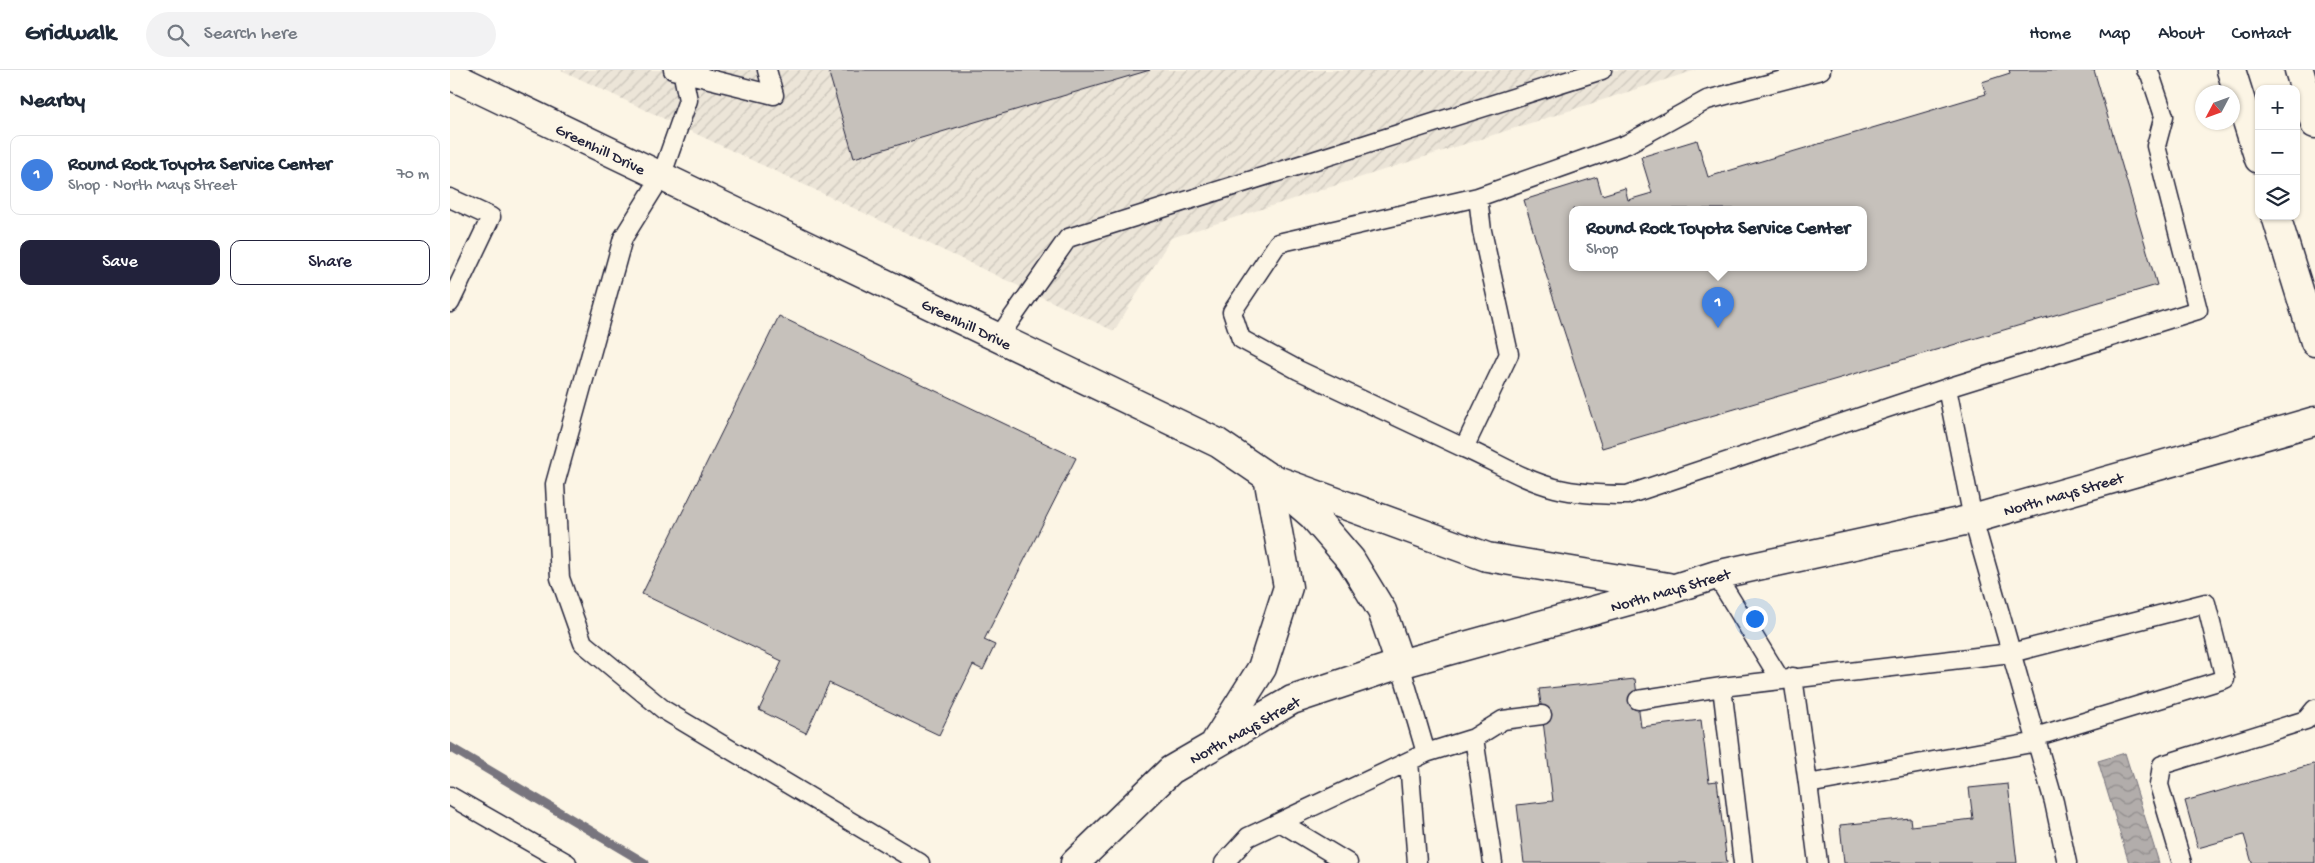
<!DOCTYPE html>
<html lang="en">
<head>
<meta charset="utf-8">
<style>
	:root { --surface:#fff; --page:#f2f2f3; --text:#1f2937; --muted:#747a83; --line:#e0e1e3; --accent:#22223b }
	body { margin:0; font-family:"Gochi Hand",sans-serif; background:var(--page); color:var(--text) }
	.controls { position:absolute; right:15px; top:15px; display:grid; overflow:hidden; border-radius:10px; box-shadow:0 1px 4px #0004 }
	.controls button { width:45px; height:45px; display:grid; place-items:center; padding:0; border:0; border-bottom:1px solid var(--line); background:var(--surface); color:var(--text); font:25px sans-serif }
	.compass { position:absolute; left:1745px; top:15px; width:45px; height:45px; border-radius:50%; background:var(--surface); box-shadow:0 1px 4px #0004; rotate:229deg }
	.you { position:absolute; left:1304px; top:548px; width:18px; height:18px; margin:-12px; border:4px solid #fff; border-radius:50%; background:#1a73e8; box-shadow:0 0 0 8px #1a73e833 }
	.badge { display:grid; place-items:center; width:32px; height:32px; border-radius:50%; background:var(--accent); color:#fff; font-size:16px; font-weight:700 }
	.pin { position:absolute; translate:-50% -41px; filter:drop-shadow(0 1px 2px #0008) }
	.pin::after { content:''; position:absolute; top:26px; width:18px; height:15px; background:inherit; clip-path:polygon(0 0,100% 0,50% 100%) }
	.popup { position:absolute; left:1119px; top:136px; width:298px; height:65px; box-sizing:border-box; display:grid; place-content:center; border-radius:10px; background:var(--surface); filter:drop-shadow(0 1px 4px #0005); font-size:16px; white-space:nowrap; color:var(--muted) }
	.popup b { font-size:19px; color:var(--text) }
	.popup::after { content:''; position:absolute; left:50%; top:100%; margin-left:-10px; border:10px solid transparent; border-top-color:var(--surface) }
	.list { margin:0; padding:0; list-style:none }
	h2 { display:flex; justify-content:space-between; align-items:center; height:65px; margin:0; padding:0 20px; font-size:21px }
	h2 small { font-size:16px; font-weight:400; color:var(--muted) }
	.list li { display:grid; grid-template-columns:32px 1fr auto; gap:15px; align-items:center; box-sizing:border-box; height:80px; margin:0 10px 10px; padding:0 10px; border:1px solid var(--line); border-radius:10px }
	.list b { display:block; font-size:19px; white-space:nowrap }
	.list p { margin:0; font-size:16px; white-space:nowrap; color:var(--muted) }
	.list em { font-size:16px; font-style:normal; color:var(--muted) }
	.actions { display:flex; gap:10px; padding:15px 20px }
	.actions a { flex:1; padding:11px 0; border:1px solid var(--accent); border-radius:10px; text-align:center; font-size:18px; color:var(--accent) }
	.actions .main { background:var(--accent); color:#fff }
	.icon { flex:none; width:28px; height:28px; fill:none; stroke:currentColor; stroke-width:2; stroke-linecap:round; stroke-linejoin:round }
	.map { position:relative; flex:none; width:1865px; height:793px; overflow:hidden }
	header { display:flex; align-items:center; gap:30px; box-sizing:border-box; height:70px; padding:0 25px; background:var(--surface); border-bottom:1px solid var(--line) }
	header strong { font-size:24px }
	nav { display:flex; gap:28px; margin-inline-start:auto; font-size:18px }
	.search { width:350px; height:45px; background:var(--page); display:flex; align-items:center; gap:12px; box-sizing:border-box; padding:0 18px; border-radius:28px; color:var(--muted); font-size:19px }
	main { display:flex }
	aside { flex:1; background:var(--surface) }
	.map>svg:first-child { display:block }
</style>
</head>
<body>
<header>
<strong>Gridwalk</strong>
<div class="search"><svg class="icon" aria-label="search" viewBox="0 0 24 24"><circle cx="10" cy="10" r="6"/><path d="M15 15l6 6"/></svg>Search here</div>
<nav><a>Home</a><a>Map</a><a>About</a><a>Contact</a></nav>
</header>
<main>
<aside>
<h2>Nearby<small></small></h2>
<ul class="list">
<li><span class="badge" style="background:#3f7fe0">1</span><div><b>Round Rock Toyota Service Center</b><p>Shop · North Mays Street</p></div><em>70 m</em></li>
</ul>
<div class="actions"><a class="main">Save</a><a>Share</a></div>
</aside>
<div class="map">
<svg width="1865" height="793" viewBox="0 0 1865 793">
	<defs>
		<pattern id="industrial-furrows" width="10" height="10" patternUnits="userSpaceOnUse" patternTransform="scale(1.25)"><rect width="10" height="10" fill="#ece5d8"/><path d="M-1 1l2-2M0 10L10 0M9 11l2-2" fill="none" stroke="#cac4ba"/></pattern>
		<pattern id="water-waves" width="16" height="10" patternUnits="userSpaceOnUse" patternTransform="scale(1.25)"><rect width="16" height="10" fill="#b2adab"/><path d="M0 5q4-4 8 0t8 0" fill="none" stroke="#908c8c"/></pattern>
	</defs>
	<rect width="100%" height="100%" fill="#fcf5e5"/>
	<filter id="ink" filterUnits="userSpaceOnUse"><feTurbulence type="fractalNoise" baseFrequency=".02" numOctaves="2"/><feDisplacementMap in="SourceGraphic" scale="10" xChannelSelector="R" yChannelSelector="G"/><feConvolveMatrix kernelMatrix="1 2 1 2 8 2 1 2 1" color-interpolation-filters="sRGB"/></filter>
	<g filter="url(#ink)">
		<path fill="url(#industrial-furrows)" d="M111,0H1246L721,168L664,261Z"/>
		<path fill="url(#water-waves)" stroke="#78757e" d="M1675,683L1709,793H1679L1648,691Z"/>
		<g fill="none" stroke-linecap="round" stroke-linejoin="round">
			<path stroke="#78757e" stroke-width="9" d="M0,677L195,793"/>
		</g>
		<path fill="#c6c1bb" stroke="#22223b" fill-rule="evenodd" d="M378,0H700L404,88Z
			M1559,0H1644L1707,215L1152,378L1101,221L1074,130L1147,107L1152,125L1175,118L1178,130L1202,123L1191,87L1247,70L1258,107L1536,24L1532,12L1560,3ZM1123,139H1413V197H1123Z
			M329,246L626,388L534,570L545,575L533,600L523,595L489,665L379,613L356,663L309,640L332,591L192,524Z
			M1185,609L1191,657L1251,650L1259,712L1267,711L1277,793H1074L1067,735L1103,731L1089,619Z
			M1863,694L1865,695V793H1802L1794,765L1748,778L1735,731Z
			M1558,714L1567,793H1394L1390,755L1460,748L1461,756L1523,749L1519,718Z"/>
		<g fill="none" stroke-linecap="round" stroke-linejoin="round">
			<g stroke="#22223b" stroke-width="21">
				<path id="service" d="M223,0L324,25L317,0
					M232,0L238,30L211,107L173,168L105,414L110,508L133,573L214,640L470,793
					M1371,0L1257,30L1177,74L1028,127L1032,161L1059,284L1014,378C1044,391 1073,410 1105,418C1129,424 1153,425 1177,425L1497,318L1748,240L1706,76L1714,46L1700,4L1696,0
					M0,128L41,147L0,233
					M548,268L618,168L1152,0
					M1497,318L1523,449L1604,732L1617,793
					M1014,378L848,300L791,269L782,242L828,173L1028,127
					M1266,505L1330,609
					M950,594L976,683
					M1343,607L1358,714
					M1188,630L1272,617
					M1024,668L1043,793
					M959,691L967,793
					M0,726L117,793
					M830,752L898,793
					M774,793L798,767L976,683L1024,668L1053,650L1092,645
					M1293,793L1272,617L1561,583L1756,533L1775,609L1585,667
					M1368,793L1358,714L1587,672
					M1732,793L1709,715L1712,695L1856,650L1865,639"/>
			</g>
			<g stroke="#22223b" stroke-width="31">
				<path id="tertiary" d="M0,5L768,373L818,407L863,446L901,490L932,541L950,594"/>
			</g>
			<g stroke="#22223b" stroke-width="31">
				<path id="secondary" d="M1781,0L1809,89
					M1849,0L1865,54
					M1826,146L1865,272
					M818,407L1037,487L1218,517
					M766,671L812,598L838,517L818,407
					M625,793L721,700L842,630L950,594L1225,518L1266,505L1523,449L1865,351"/>
			</g>
			<use href="#service" stroke="#fcf5e5" stroke-width="18"/>
			<use href="#tertiary" stroke="#fcf5e5" stroke-width="28"/>
			<use href="#secondary" stroke="#fcf5e5" stroke-width="28"/>
		</g>
	</g>
	<g text-anchor="middle" stroke-width="4" stroke-linejoin="round" paint-order="stroke">
		<g font-size="16" fill="#22223b" stroke="#fcf5e5">
			<text transform="translate(151 78) rotate(26)" y="6">Greenhill Drive</text>
			<text transform="translate(517 253) rotate(26)" y="6">Greenhill Drive</text>
			<text transform="translate(1613 423) rotate(-16)" y="6">North Mays Street</text>
			<text transform="translate(1220 519) rotate(-16)" y="6">North Mays Street</text>
			<text transform="translate(794 659) rotate(-29)" y="6">North Mays Street</text>
		</g>
	</g>
</svg>
<div class="controls">
<button>+</button>
<button>−</button>
<button><svg class="icon" aria-label="layers" viewBox="0 0 24 24"><path d="M12 4l9 5-9 5-9-5zM3 14l9 5 9-5"/></svg></button>
</div>
<svg class="compass" viewBox="-18 -18 36 36"><path d="M0-13l5 13h-10z" fill="#e53935"/><path d="M0 13l5-13h-10z" fill="#747a83"/></svg>
<div class="you"></div>
<div class="pin badge" style="left:1268px;top:258px;background:#3f7fe0">1</div>
<div class="popup"><b>Round Rock Toyota Service Center</b>Shop</div>
</div>
</main>
</body>
</html>
